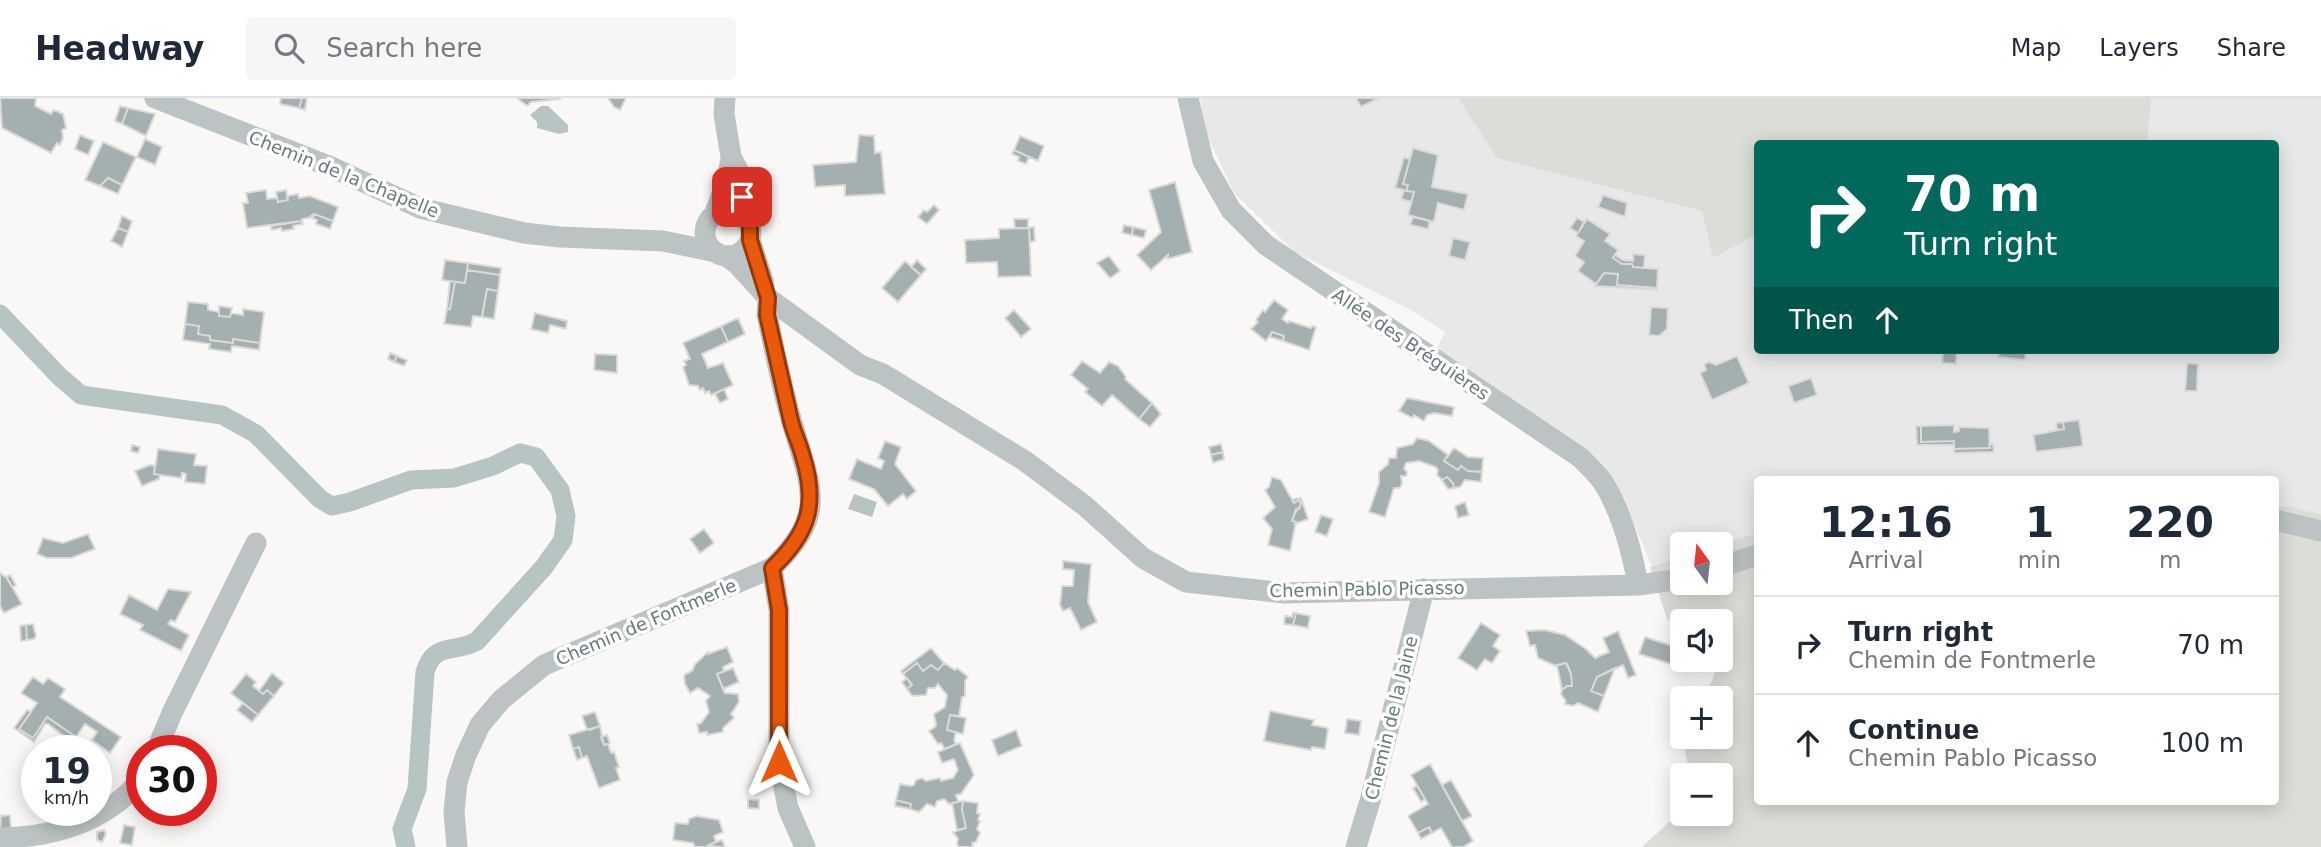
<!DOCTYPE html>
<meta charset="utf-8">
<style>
body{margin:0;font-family:"DejaVu Sans",sans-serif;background:#f6f6f7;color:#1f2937;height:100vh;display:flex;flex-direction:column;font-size:26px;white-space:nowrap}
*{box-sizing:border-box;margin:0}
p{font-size:23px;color:#747a83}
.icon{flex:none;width:38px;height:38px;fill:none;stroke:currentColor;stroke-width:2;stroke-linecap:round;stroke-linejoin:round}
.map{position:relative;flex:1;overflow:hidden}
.panel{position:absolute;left:1754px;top:378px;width:525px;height:329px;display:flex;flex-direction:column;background:#fff;border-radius:7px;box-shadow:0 4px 18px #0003}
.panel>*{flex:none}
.hud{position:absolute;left:1754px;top:42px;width:525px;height:214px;border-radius:7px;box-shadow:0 4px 18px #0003;background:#00695c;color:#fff;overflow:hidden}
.needle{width:46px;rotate:345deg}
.tools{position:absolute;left:1670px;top:434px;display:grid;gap:14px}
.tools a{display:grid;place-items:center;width:63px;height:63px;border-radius:7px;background:#fff;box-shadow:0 4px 18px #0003;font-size:35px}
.speed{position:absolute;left:21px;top:637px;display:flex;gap:14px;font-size:35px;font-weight:700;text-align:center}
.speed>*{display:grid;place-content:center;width:91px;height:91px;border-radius:50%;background:#fff;box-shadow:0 4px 18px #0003;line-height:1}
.speed small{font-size:18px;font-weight:400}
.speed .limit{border:10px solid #d22;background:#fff;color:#111}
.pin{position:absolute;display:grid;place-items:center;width:60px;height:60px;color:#fff;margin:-30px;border-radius:14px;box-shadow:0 4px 10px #0006}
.me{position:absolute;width:77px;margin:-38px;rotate:0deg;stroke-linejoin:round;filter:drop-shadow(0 0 5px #0008)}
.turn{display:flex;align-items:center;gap:24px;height:147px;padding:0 35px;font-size:32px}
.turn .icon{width:91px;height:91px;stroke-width:2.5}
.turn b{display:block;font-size:49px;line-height:60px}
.then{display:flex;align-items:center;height:66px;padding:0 35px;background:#0003;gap:14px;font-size:26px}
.eta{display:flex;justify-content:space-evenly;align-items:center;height:119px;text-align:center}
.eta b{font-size:42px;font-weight:600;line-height:49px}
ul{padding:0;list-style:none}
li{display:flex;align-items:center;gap:21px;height:98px;padding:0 35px;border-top:2px solid #e0e1e3}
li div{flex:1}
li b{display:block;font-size:26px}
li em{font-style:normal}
header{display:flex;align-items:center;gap:42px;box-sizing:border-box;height:98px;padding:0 35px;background:#fff;border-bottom:2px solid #e0e1e3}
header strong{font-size:33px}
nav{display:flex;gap:38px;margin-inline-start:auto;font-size:24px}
.search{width:490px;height:63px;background:#f6f6f7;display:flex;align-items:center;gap:18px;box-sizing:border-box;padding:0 24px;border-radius:7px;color:#747a83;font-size:26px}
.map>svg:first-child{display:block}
.built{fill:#e7e8e7;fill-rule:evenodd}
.green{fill:#dbddd7}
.water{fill:#b6c4c4}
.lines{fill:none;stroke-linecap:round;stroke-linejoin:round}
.canal{stroke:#b6c4c4;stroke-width:19}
.building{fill:#a4afb1;stroke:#dbdad9;stroke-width:2}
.minor{stroke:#bcc3c4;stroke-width:21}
.route-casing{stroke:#983908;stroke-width:18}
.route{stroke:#ea580c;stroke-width:12}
.labels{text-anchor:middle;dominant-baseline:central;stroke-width:7;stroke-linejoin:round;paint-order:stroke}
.street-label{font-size:18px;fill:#677a7e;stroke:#fff}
</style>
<header>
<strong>Headway</strong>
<div class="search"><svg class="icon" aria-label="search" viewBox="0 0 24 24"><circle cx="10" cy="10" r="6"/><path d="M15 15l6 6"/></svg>Search here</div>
<nav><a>Map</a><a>Layers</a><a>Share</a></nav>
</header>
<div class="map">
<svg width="2321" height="749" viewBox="0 0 2321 749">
<rect width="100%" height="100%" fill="#f9f8f7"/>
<path class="built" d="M1200 0H2321V433L2275 422V382H1757V455L1720 466V446H1682V477L1659 484 1629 415 1606 374 1573 342 1437 250 1445 234 1415 214 1295 154 1235 96 1207 38ZM1757 46H2275V252H1757Z"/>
<path class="green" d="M1458 0H2151L2147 45 1757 46V136L1713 160 1702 113 1497 60Z
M2275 408 2292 409 2321 417V749H1642L1682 712V716H1720V677H1690L1682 639H1720V600H1701C1711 588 1715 577 1718 562H1720V523H1682V529L1667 521 1650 469 1682 459V485H1720V447L1757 435V704H2275Z"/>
<path class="water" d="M541 8H548L568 27V34L559 36 537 30V24L530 17Z
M854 396 877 404 872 419 848 411Z"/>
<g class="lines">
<path class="canal" d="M0 216 59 278 81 297 222 317 256 336 320 401 332 408 350 404 411 382 454 380 493 368 520 355 536 359 560 392 566 418 563 442 544 469 477 543C455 556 434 543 425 574L417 691 402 731 406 749"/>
</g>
<path class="building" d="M0 0H36L35 8 51 16 54 12 63 16 66 30 62 32 63 40 60 47 57 45 51 55 2 30Z
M281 0H302L299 10 280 6Z
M302 0H307L305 12 299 10Z
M517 0H559L560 1 531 4 527 8Z
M608 0H626L620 12 614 9Z
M1356 0H1379L1361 9Z
M120 8 128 10 122 26 115 23Z
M128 10 155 16 146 38 122 26Z
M80 37 94 43 88 57 75 51Z
M859 37 874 38 875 55 881 54 885 96 845 98V87L815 89 813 67 856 64Z
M1020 38 1044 48 1038 63 1014 52Z
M145 41 162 49 155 67 137 59Z
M103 44 136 59 122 87 108 80 100 88 85 82Z
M1413 50 1438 57 1432 89 1468 96 1464 112 1438 105 1434 124 1408 117 1414 94 1406 93 1408 87 1403 86Z
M1014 52 1029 59 1026 66 1018 63 1019 59 1012 56Z
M1404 59 1410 61 1403 86 1408 87 1406 93 1414 94 1411 104 1401 101 1404 92 1395 90Z
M108 80 122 87 118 96 100 88Z
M1175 84 1192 154 1168 161V157L1151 172 1137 157 1161 134 1149 92Z
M266 92 267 101 277 100 278 104 288 102 287 98 298 96 299 100 310 98 338 109 333 123 314 116 313 119 302 121V123L247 130 243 105H248L246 95Z
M286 92 288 102 278 104 276 94Z
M1603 97 1627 105 1625 119 1598 109Z
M934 107 939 112 927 126 918 119 924 112 927 114Z
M314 116 333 123 330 131 316 126 317 122 310 119Z
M122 118 132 123 128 134 118 130Z
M1413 119 1430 123 1428 131 1410 127Z
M1577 120 1584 124 1578 135 1570 130Z
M1014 121H1028V130H1015Z
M1587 121 1610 136 1605 143 1618 152 1613 160 1622 166H1632L1633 169 1658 171 1657 190 1617 187 1618 176 1604 175 1596 186 1578 173 1584 164 1575 158 1584 143 1576 138Z
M302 123 303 126 293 128 294 131 282 133 281 130 272 132 271 128Z
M1124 127 1133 129 1132 137 1122 135Z
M1034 129 1035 143 1030 144 1029 130Z
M1133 129 1146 132 1144 140 1132 137Z
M118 130 128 134 122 149 111 143Z
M1029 130 1031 178 998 179 997 164 966 165 965 142 999 140V131Z
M1453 140 1470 144 1465 162 1449 158Z
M1633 156 1645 157 1644 170 1633 169 1632 166H1622L1613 160 1615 157 1623 162 1633 163Z
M1109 158 1120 173 1110 180 1097 165Z
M445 162 468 165 465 185 442 182Z
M917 162 926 171 921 177 911 169Z
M905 163 921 177 898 204 882 190Z
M468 165 501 170 500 177 467 172Z
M467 172 500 177 498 193 487 191 482 219 473 218 471 229 444 226 447 211H450L455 184 465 185Z
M1604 175 1618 176 1617 187 1657 190V192L1595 188Z
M450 183 455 184 450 211H447Z
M487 191 498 193 494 221 482 219Z
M1274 202 1288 212 1282 221 1288 225 1289 223 1311 230 1312 228 1316 229 1309 252 1283 243 1284 238 1272 234 1266 243 1251 231 1258 224 1256 222 1263 212 1265 214Z
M188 204 208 206V212L219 214V218L230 219 231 215 243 217V211L264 214 260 245 233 241V245L210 242V238L198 236 199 228 185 226Z
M219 208 232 210 230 219 219 218Z
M1651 209 1668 210 1667 231 1659 238 1649 237Z
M1014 212 1031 231 1021 239 1005 220Z
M535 215 567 223 566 231 550 227 548 235 531 231Z
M738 220 745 236 728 244 721 228Z
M185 226 199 228 198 236 210 238V242L233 245V241L260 245 259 252 232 248 231 254 209 251 210 246 183 242Z
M721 228 728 244 702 256 708 270 723 265 733 287 711 297 709 293 705 295 703 290 700 292 698 288 689 287 683 269 686 267 684 263 690 261 683 245Z
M1272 234 1284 238 1283 243 1270 239Z
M1943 252H1957L1956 266 1942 265Z
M1999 252H2026L2025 262 1998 259Z
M390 255 397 258 394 264 388 261Z
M595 256 617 257V275L594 272Z
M397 258 407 262 404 268 394 264Z
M1737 258 1749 285 1712 302 1700 275 1706 272 1704 266 1709 264 1716 267Z
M1082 263 1100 275 1109 264 1118 268 1126 279 1125 281 1152 305 1139 321 1112 297 1102 308 1085 294 1088 291 1071 277Z
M2187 265 2198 266 2197 293H2185Z
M1811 280 1817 297 1794 305 1788 288Z
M724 291 728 301 720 305 715 296Z
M1407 300 1454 309 1452 318 1434 315 1427 317 1424 323 1414 317 1412 320 1399 313Z
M1152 305 1161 316 1150 329 1139 321Z
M2079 322 2083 348 2036 354 2033 337 2064 331 2063 324Z
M2063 324 2064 331 2057 332 2056 325Z
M1954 327V334L1959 333V329L1989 330 1990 350 1954 351V343L1921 344V328Z
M1916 328H1921V344L1954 343V347H1917Z
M1417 340 1429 343 1448 357 1444 363 1458 372 1461 368 1468 373 1482 374 1481 384 1465 382 1460 389 1454 390 1453 385 1447 379 1442 382 1437 377 1438 372 1436 369 1419 363 1406 365 1404 371 1407 374 1406 378H1401L1402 385 1400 390H1394L1385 419 1369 414 1379 385V374L1388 366 1389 360H1396L1397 350 1413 346Z
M885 343 901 349 895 366 916 393 907 401 903 396 888 408 874 391 849 381 857 361 881 371 884 363 878 360Z
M1221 346 1223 354 1211 357 1209 349Z
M1989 346H1993L1994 354 1954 355V351L1990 350Z
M132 347 140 349 138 355 131 353Z
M1454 350 1468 359 1483 360 1482 374 1468 373 1461 368 1458 372 1444 363Z
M158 351 196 356 194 367 207 368 205 386 185 384 186 376 182 375 181 380 154 376Z
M1223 354 1224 361 1213 365 1211 357Z
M150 367 155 368 154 376 160 377 159 381 142 388 135 373Z
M1272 379 1281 382 1294 405 1299 402 1301 406 1299 411H1296L1292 423 1296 424 1290 453 1268 447 1272 431 1263 420 1275 409 1265 392 1269 389Z
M1447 379 1453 385 1454 390 1448 391 1442 382Z
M1301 400 1308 421 1295 426 1296 424 1292 423 1294 417 1301 406 1299 402 1294 405 1293 401Z
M1465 404 1469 417 1458 420 1455 408Z
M1321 417 1333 421 1327 438 1315 434Z
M704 431 714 445 700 455 690 441Z
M88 436 95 451 71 460H47L37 456 43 440 63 445Z
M1063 463 1091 466 1088 504 1097 524 1081 532 1070 510 1063 513 1060 507 1062 488H1073L1074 472 1063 471Z
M0 475 7 480 22 506 4 515 0 508Z
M10 477 16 487 12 489 6 479Z
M168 491 191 494 175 524 171 522 168 526 189 537 181 553 140 532 143 527 120 516 129 497 157 512Z
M1293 515H1296L1293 527 1284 526 1285 518 1292 519Z
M1296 515 1310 518 1308 530 1293 527Z
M1481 525 1500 537 1493 548 1500 553 1492 565 1485 561 1477 572 1458 560Z
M33 526 36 538 34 541 27 542 26 527Z
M26 527 27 542 21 543 20 528Z
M1545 532 1565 537 1586 551 1595 560 1609 554 1603 540 1618 533 1636 577 1628 580 1623 567 1597 579 1591 593 1604 598 1598 614 1578 605 1573 608 1565 606 1566 603 1561 596 1562 592 1567 588H1572L1571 576 1568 568 1566 565 1556 568 1538 560 1535 547 1530 548 1526 533Z
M1645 539 1679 550 1674 567 1639 556Z
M727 549 733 564 723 569 724 573 717 576 725 595 738 596 739 604 731 616 734 620 723 630V634L707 637V634L699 635 697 626 701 625 709 614 706 603 710 598 698 590 690 595 685 586 684 577 692 573 695 566 708 554V556Z
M931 550 944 565 938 572 931 567 923 573 917 565 903 576 901 573Z
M917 565 923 573 931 567 938 572 944 565 955 572 957 570 968 579 965 583V598L962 599 959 618 950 617 947 632 956 634 954 642 956 646 945 651 941 645 938 646 929 633 936 628 934 616 945 609 947 597 938 586 935 590H928L926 597 912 598 907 591 912 587 903 576Z
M1566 565 1571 576 1572 588H1567L1562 592 1557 567Z
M733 570 739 584 723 591 717 576Z
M1615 570 1604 598 1591 593 1597 579Z
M272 575 284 585 274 598 267 592 263 596 259 593Z
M246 576 256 584 253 588 263 596 267 592 274 598 258 617 231 595Z
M33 579 43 586 48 580 65 591 60 599 121 639 110 655 92 642 97 634 85 626 76 639 47 619 33 640 19 631 37 605 21 595Z
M907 580 912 587 907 591 902 584Z
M243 605 258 617 252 624 237 612Z
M27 612 31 614 19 631 33 640 47 619 76 639 72 644 48 626H45L34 644 14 630Z
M1270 613 1314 622 1312 627 1328 630 1325 651 1312 649 1311 652 1264 643Z
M595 614 600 628 590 632 587 631 582 618Z
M950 617 966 620 963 636 947 632Z
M1347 621 1361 623 1359 637 1345 635Z
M600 628 604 647 608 646 611 655 614 654 619 669 616 670 620 682 599 690 587 658 582 660 579 649 573 651 569 637Z
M1016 632 1022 648 998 658 992 642Z
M607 637 610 645 604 647 601 639Z
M960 645 974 677 961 696 956 697 958 704 949 706 944 701 937 703 935 709 927 706 919 714 910 711 911 706 896 702 900 686 911 688 914 687 916 682 922 680 926 683 940 680 941 683 953 680 958 672 954 661 942 665 938 654Z
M579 649 582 660 577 662 573 651Z
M1430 666 1473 743 1463 749H1452L1441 730 1432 735 1429 729 1418 735 1408 718 1428 706 1411 677Z
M1451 682 1472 718 1462 723 1442 687Z
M1417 688 1425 701 1421 704 1413 690Z
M748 701 759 702V711L748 710Z
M896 702 911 706 910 711 895 708Z
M963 703 962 712 966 730 957 732 952 705Z
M963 703 978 705 977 715 980 716 978 722 980 723 977 731 980 735 976 744 972 745 973 749H959L957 746 958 741 953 734 966 730 962 712Z
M173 716 182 718 181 728 171 726Z
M10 717 11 732 0 733 1 718Z
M696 718 719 722 723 734 714 738 716 744 707 749H695L693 745 673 742 675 725 688 726 689 721Z
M124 727 135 729 132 747 120 745Z
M1429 729 1432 735 1421 741 1418 735Z
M104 732 106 736 102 744 97 742V734Z
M722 742 725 749 707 748 716 744Z"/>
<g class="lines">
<path class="minor" d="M155 0 329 68 420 110 524 135 560 139 663 143 716 154
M725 0 724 16 731 59 739 74 742 99 747 122
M1188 0 1203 63 1231 112 1266 147 1581 360C1589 369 1600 378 1606 389 1623 419 1632 453 1638 487
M705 135a23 23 0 1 1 46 0a23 23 0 1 1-46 0Z
M714 117 726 86 731 61
M750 142 763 182 765 196
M726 158 737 166 768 200 860 267 883 276 1025 363 1085 408 1143 460 1186 484 1284 495 1638 487 1682 481
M2275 422 2321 433
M1720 469 1757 457
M772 470 779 512V664L788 710 805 749
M156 653 172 615 256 445
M0 740C54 739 107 724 142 680
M457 749 454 714 457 684 466 657 480 627 501 602 544 567 772 470C827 417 812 392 793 328 782 292 775 254 767 217L768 200
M1356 749 1370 703 1424 491"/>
</g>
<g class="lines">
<g class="route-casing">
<path id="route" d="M742 99 750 128V142L768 200 767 217C775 252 783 288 791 323 794 335 800 347 803 359 818 407 808 436 772 470L779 512V664"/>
</g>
<use href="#route" class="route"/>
</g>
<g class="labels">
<g class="street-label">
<text transform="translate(344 76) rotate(22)">Chemin de la Chapelle</text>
<text transform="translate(1411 246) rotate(34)">Allée des Bréguières</text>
<text transform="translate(1367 491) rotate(-1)">Chemin Pablo Picasso</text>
<text transform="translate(646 524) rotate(-23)">Chemin de Fontmerle</text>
<text transform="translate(1391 620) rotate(-76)">Chemin de la Jaine</text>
</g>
</g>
</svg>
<div class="tools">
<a><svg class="needle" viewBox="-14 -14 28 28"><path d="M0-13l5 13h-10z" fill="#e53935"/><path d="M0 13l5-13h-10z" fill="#747a83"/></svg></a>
<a><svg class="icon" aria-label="sound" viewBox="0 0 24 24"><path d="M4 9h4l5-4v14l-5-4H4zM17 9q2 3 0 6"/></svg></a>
<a>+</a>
<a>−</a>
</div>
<div class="speed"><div>19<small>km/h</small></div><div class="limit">30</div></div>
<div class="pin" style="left:742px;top:99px;background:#d93025"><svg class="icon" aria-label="arrive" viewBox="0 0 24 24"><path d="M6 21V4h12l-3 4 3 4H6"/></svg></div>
<svg class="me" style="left:779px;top:664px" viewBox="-20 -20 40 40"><path d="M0-17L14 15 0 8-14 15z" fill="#ea580c" stroke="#fff" stroke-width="4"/></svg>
<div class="hud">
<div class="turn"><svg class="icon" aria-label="right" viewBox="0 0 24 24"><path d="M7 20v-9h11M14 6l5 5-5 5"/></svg><div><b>70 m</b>Turn right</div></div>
<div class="then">Then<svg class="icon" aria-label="ahead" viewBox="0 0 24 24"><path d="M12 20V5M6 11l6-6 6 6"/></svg></div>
</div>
<section class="panel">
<div class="eta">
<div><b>12:16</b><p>Arrival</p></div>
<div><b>1</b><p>min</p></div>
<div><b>220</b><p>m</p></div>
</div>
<ul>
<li><svg class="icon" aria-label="right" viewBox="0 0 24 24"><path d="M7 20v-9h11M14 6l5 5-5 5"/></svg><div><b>Turn right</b><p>Chemin de Fontmerle</p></div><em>70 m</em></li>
<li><svg class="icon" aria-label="ahead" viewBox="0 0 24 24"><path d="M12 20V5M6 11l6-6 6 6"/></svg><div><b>Continue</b><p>Chemin Pablo Picasso</p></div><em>100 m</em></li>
</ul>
</section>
</div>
